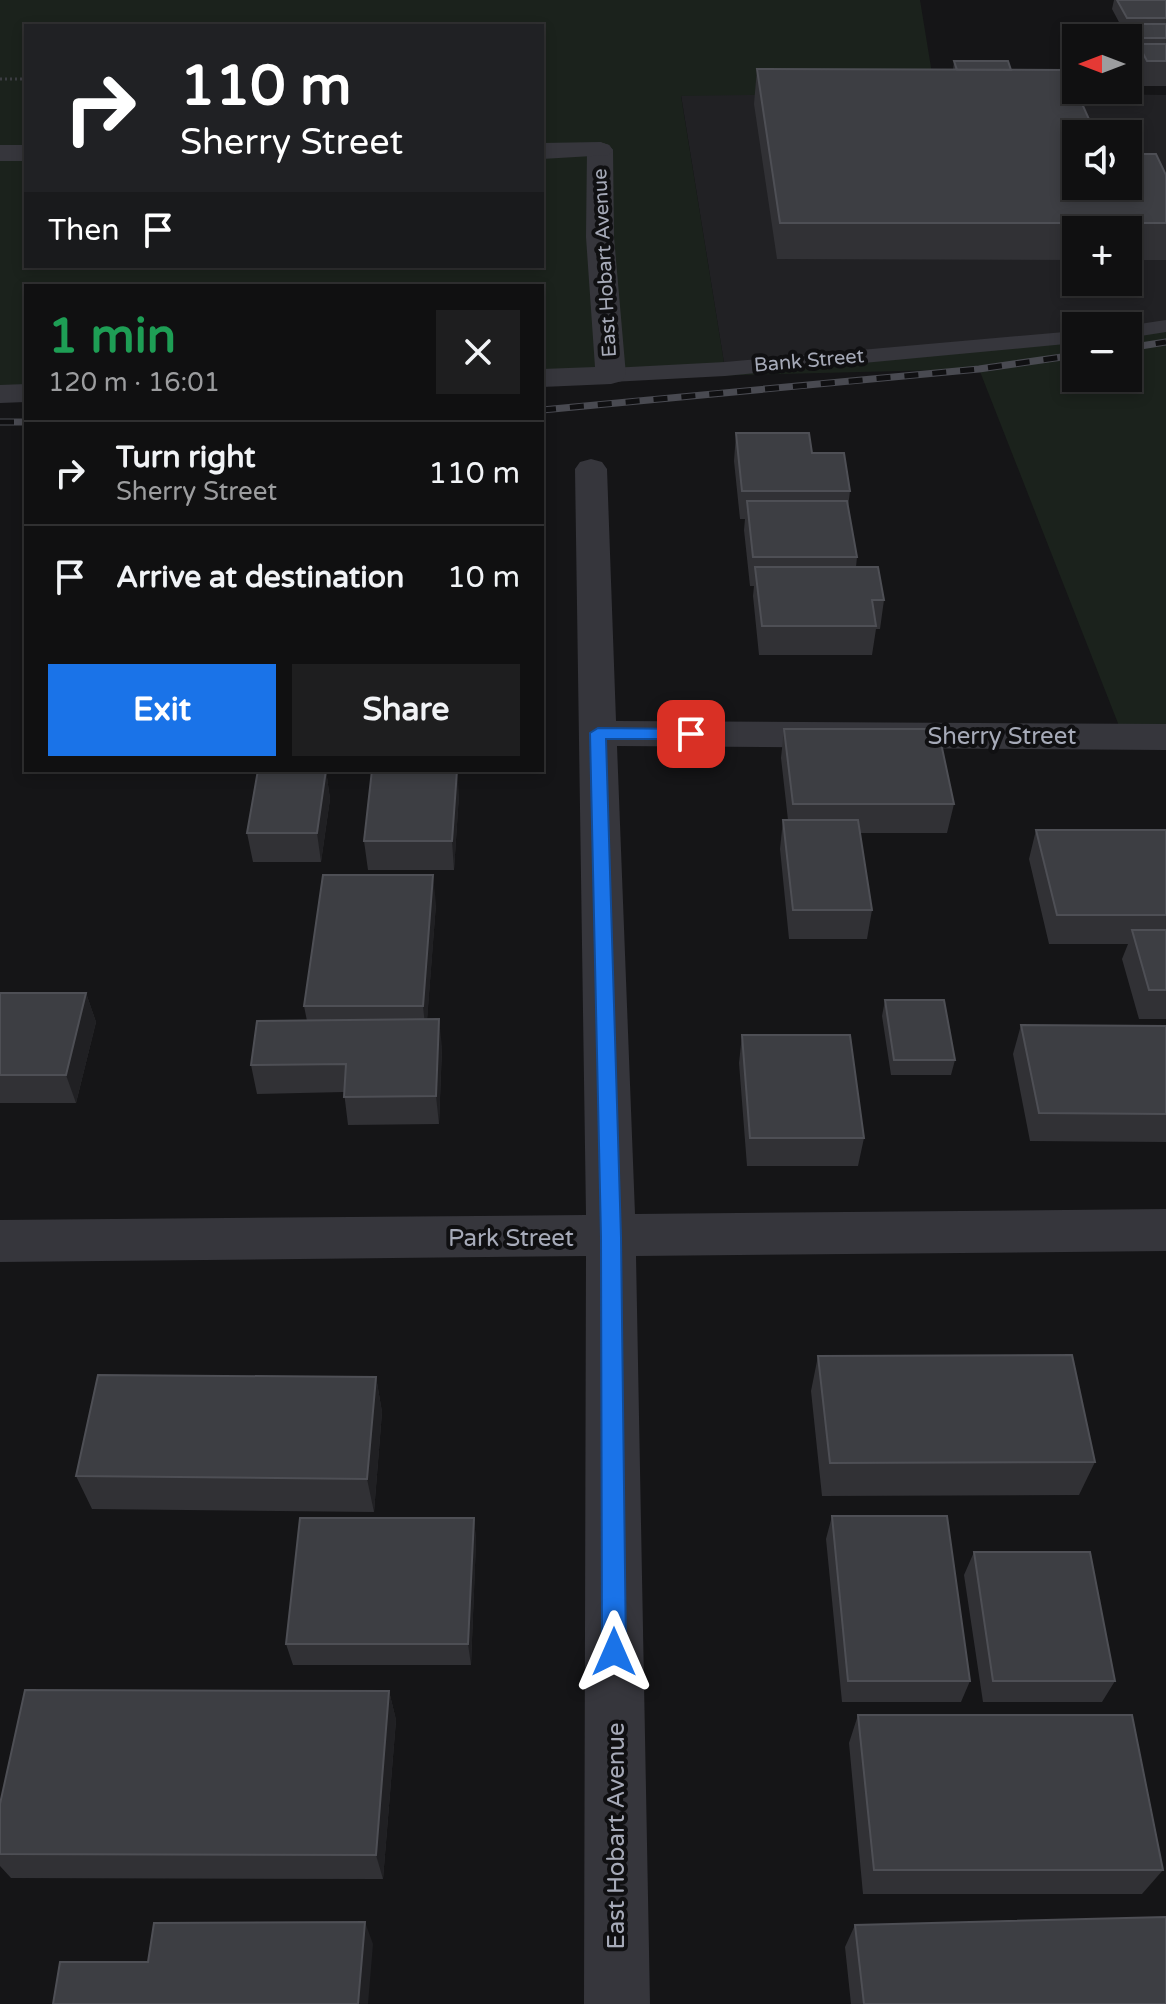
<!DOCTYPE html>
<meta charset="utf-8">
<style>
body{margin:0;font-family:"Varela Round",sans-serif;background:#1e1e1f;color:#f1f3f6;height:100vh;display:flex;flex-direction:column;font-size:30px;white-space:nowrap}
*{box-sizing:border-box;margin:0}
p{font-size:26px;color:#9c9d9f}
.icon{flex:none;width:44px;height:44px;fill:none;stroke:currentColor;stroke-width:2;stroke-linecap:round;stroke-linejoin:round}
.map{position:relative;flex:1;overflow:hidden}
.sheet{position:absolute;left:24px;top:284px;width:520px;height:488px;display:flex;flex-direction:column;background:#101011;border-radius:0px;box-shadow:0 4px 12px #0003,0 0 0 2px #303031}
.sheet>*{flex:none}
.guide{position:absolute;left:24px;top:24px;width:520px;height:244px;border-radius:0px;box-shadow:0 4px 12px #0003,0 0 0 2px #303031;background:#202124;color:#fff;overflow:hidden}
.needle{width:52px;rotate:270deg}
.buttons{position:absolute;left:1062px;top:24px;display:grid;gap:16px}
.buttons a{display:grid;place-items:center;width:80px;height:80px;border-radius:0px;background:#101011;box-shadow:0 4px 12px #0003,0 0 0 2px #303031;font-size:40px}
.pin{position:absolute;display:grid;place-items:center;width:68px;height:68px;color:#fff;margin:-34px;border-radius:16px;box-shadow:0 4px 12px #0006}
.me{position:absolute;width:88px;margin:-44px;rotate:0deg;stroke-linejoin:round;filter:drop-shadow(0 0 6px #0008)}
.turn{display:flex;align-items:center;gap:28px;height:168px;padding:0 24px;font-size:36px}
.turn .icon{width:104px;height:104px;stroke-width:2.5}
.turn b{display:block;font-size:56px;line-height:68px}
.then{display:flex;align-items:center;height:76px;padding:0 24px;background:#0003;gap:16px;font-size:30px}
.round{display:grid;place-items:center;flex:none;width:84px;height:84px;border-radius:0px;background:#1e1e1f}
.headline{display:flex;align-items:center;justify-content:space-between;height:136px;padding:0 24px}
h1{font-size:48px;font-weight:700;line-height:60px;color:#1e9e55}
.cta{display:flex;gap:16px;margin-top:auto;padding:16px 24px}
.cta a{flex:1;height:92px;border-radius:0px;background:#1a73e8;color:#fff;font-size:32px;font-weight:700;line-height:92px;text-align:center}
.cta a+a{background:#1e1e1f;color:#f1f3f6}
ul{padding:0;list-style:none}
li{display:flex;align-items:center;gap:24px;height:104px;padding:0 24px;border-top:2px solid #303031}
li div{flex:1}
li b{display:block;font-size:30px}
li em{font-style:normal}
.map>svg:first-child{display:block}
.built{fill:#212124;fill-rule:evenodd}
.green{fill:#1b221c;fill-rule:evenodd}
.lines{fill:none;stroke-linecap:round;stroke-linejoin:round}
.path{stroke:#3c3d43;stroke-width:3;stroke-dasharray:2 3;stroke-linecap:butt}
.service{fill:#36363c;fill-rule:evenodd}
.minor{fill:#36363c;fill-rule:evenodd}
.tertiary{fill:#36363c;fill-rule:evenodd}
.rail-casing{stroke:#494a51;stroke-width:7}
.rail{stroke:#101012;stroke-width:5;stroke-dasharray:14;stroke-linecap:butt}
.wall{fill:#313135}
.shaded-wall{fill:#202023}
.building{fill:#3d3e43;stroke:#4e4f55;stroke-width:2}
.route{fill:#1a73e8;stroke:#114b97;stroke-width:2}
.labels{text-anchor:middle;dominant-baseline:central;stroke-width:8;stroke-linejoin:round;paint-order:stroke}
.far-street-label{font-size:20px;fill:#a6aab8;stroke:#101012}
.street-label{font-size:24px;fill:#a6aab8;stroke:#101012}
</style>
<div class="map">
<svg width="1166" height="2004" viewBox="0 0 1166 2004">
<rect width="100%" height="100%" fill="#151517"/>
<path class="built" d="M935 92 1166 95V329L1076 326V337L725 369 681 95ZM1076 134H1128V186H1076ZM1076 230H1128V282H1076Z"/>
<path class="green" d="M0 0H920L935 92 681 96 725 369 1076 337V378H1128V332L1166 326V737L1123 736 979 369 542 380V286H26V389H0ZM26 26H542V266H26Z"/>
<g class="lines">
<path class="path" d="M0 79H26"/>
<path class="service" d="M1166 320V332L1128 338 1126 326Z
M1076 331V343L725 376 611 382 600 375 611 368 725 362Z"/>
<path class="minor" d="M600 142 609 145 613 150 614 237 626 375 622 381 611 384 542 387V369L595 367 586 237 587 150 591 145Z
M26 384V402L0 403V385Z
M591 459 602 462 607 469 616 721 1166 724V750L617 746 635 1214 1166 1209V1251L636 1256 650 2004H584L586 1256 0 1262V1220L586 1215 575 469 580 462Z"/>
<path class="tertiary" d="M600 142 609 145 613 150 609 155 542 159V143Z
M0 145H26V161H0Z"/>
<g class="rail-casing">
<path id="rail" d="M1128 348 1166 342
M542 410 979 369 1076 355
M0 422H26"/>
</g>
<use href="#rail" class="rail"/>
</g>
<path class="wall" d="M1114 0H1166V86H1141L1132 68 1136 51H1128V38H1109L1111 24H1120L1112 9Z
M954 61 1011 70 1166 223V260H1128V230H1076V260L777 259 754 104 757 69 953 70Z
M736 433 812 453 850 491 848 507 857 557 856 567 884 600 880 629H876L872 655H759L753 596 754 586H750L744 530 745 519H740L734 461Z
M784 729 954 804 947 833H860L872 910 867 939H789L780 849 783 820H788L781 758Z
M326 770 330 799 321 862H253L247 833Z
M459 794 454 870H368L364 841Z
M1036 830H1166V1019H1139L1122 959 1128 944H1049L1029 859Z
M436 904 427 1019 442 1047 439 1124 348 1125 344 1092 257 1094 251 1065 307 1021 304 1006Z
M0 993H86L96 1022 76 1103H0Z
M885 1000 955 1060 951 1075H891L882 1016Z
M1021 1025 1166 1026V1142L1030 1141 1013 1054Z
M742 1035 864 1138 858 1166H747L739 1063Z
M818 1356 1095 1462 1079 1495 822 1496 811 1391Z
M376 1377 382 1412 374 1512 92 1509 76 1476Z
M832 1516 970 1681 961 1702H842L826 1539Z
M474 1518 476 1541 471 1665H293L286 1644Z
M974 1552 1115 1681 1102 1702H983L964 1575Z
M389 1691 396 1720 383 1879 11 1878 0 1866V1804Z
M858 1715 1163 1870 1142 1894H863L849 1743Z
M855 1925 1166 2004H851L845 1947Z"/>
<path class="shaded-wall" d="M326 770 330 799 321 862 317 833Z
M457 770 459 794 454 870 452 841Z
M433 875 436 904 426 1035 423 1006Z
M86 993 96 1022 76 1103 66 1075Z
M439 1019 442 1047 439 1124 436 1096Z
M376 1377 382 1412 374 1512 367 1479Z
M474 1518 476 1541 471 1665 468 1644Z
M389 1691 396 1720 383 1879 376 1855Z
M365 1922 373 1944 368 2004H358Z"/>
<path class="building" d="M1117 0H1166V18H1127Z
M1111 24H1166V38H1118Z
M1138 44H1166V61H1147Z
M954 61H1008L1011 70H957Z
M757 69 1067 70 1092 126H1109L1113 134H1076V186H1128V154H1156L1166 175V223H780Z
M736 433H809L812 453H844L850 491H742Z
M747 501H847L857 557H753Z
M755 567H878L884 600H872L876 626H762Z
M784 729H938L954 804H793Z
M258 770H326L317 833H247Z
M372 770H457L452 841H364Z
M783 820H858L872 910H793Z
M1036 830H1166V915H1057Z
M323 875H433L423 1006H304Z
M1132 930H1166V990H1149Z
M0 993H86L66 1075H0Z
M885 1000H944L955 1060H894Z
M439 1019 436 1096 344 1097 346 1064 251 1065 257 1021Z
M1021 1025 1166 1026V1114L1039 1113Z
M742 1035H850L864 1138H750Z
M1072 1355 1095 1462 830 1463 818 1356Z
M98 1375 376 1377 367 1479 76 1476Z
M832 1516H947L970 1681H848Z
M300 1518H474L468 1644H286Z
M974 1552H1090L1115 1681H993Z
M25 1690 389 1691 376 1855 0 1854V1804Z
M858 1715H1132L1163 1870H874Z
M1166 1917V2004H864L855 1925Z
M365 1922 358 2004H53L60 1962H148L154 1923Z"/>
<path class="route" d="M598 728 691 729 699 734 691 739H606L621 1237 626 1652 623 1661 614 1664 606 1661 602 1652 601 1237 590 733Z"/>
<g class="labels">
<g class="far-street-label">
<text transform="translate(605 263) rotate(-93)">East Hobart Avenue</text>
<text transform="translate(809 361) rotate(-5)">Bank Street</text>
</g>
<g class="street-label">
<text x="1002" y="736">Sherry Street</text>
<text x="511" y="1238">Park Street</text>
<text transform="translate(616 1836) rotate(-90)">East Hobart Avenue</text>
</g>
</g>
</svg>
<div class="buttons">
<a><svg class="needle" viewBox="-14 -14 28 28"><path d="M0-13l5 13h-10z" fill="#e53935"/><path d="M0 13l5-13h-10z" fill="#9c9d9f"/></svg></a>
<a><svg class="icon" aria-label="sound" viewBox="0 0 24 24"><path d="M4 9h4l5-4v14l-5-4H4zM17 9q2 3 0 6"/></svg></a>
<a>+</a>
<a>−</a>
</div>
<div class="pin" style="left:691px;top:734px;background:#d93025"><svg class="icon" aria-label="arrive" viewBox="0 0 24 24"><path d="M6 21V4h12l-3 4 3 4H6"/></svg></div>
<svg class="me" style="left:614px;top:1652px" viewBox="-20 -20 40 40"><path d="M0-17L14 15 0 8-14 15z" fill="#1a73e8" stroke="#fff" stroke-width="4"/></svg>
<div class="guide">
<div class="turn"><svg class="icon" aria-label="right" viewBox="0 0 24 24"><path d="M7 20v-9h11M14 6l5 5-5 5"/></svg><div><b>110 m</b>Sherry Street</div></div>
<div class="then">Then<svg class="icon" aria-label="arrive" viewBox="0 0 24 24"><path d="M6 21V4h12l-3 4 3 4H6"/></svg></div>
</div>
<section class="sheet">
<div class="headline"><div><h1>1 min</h1><p>120 m · 16:01</p></div><a class="round"><svg class="icon" aria-label="close" viewBox="0 0 24 24"><path d="M6 6l12 12M18 6L6 18"/></svg></a></div>
<ul>
<li><svg class="icon" aria-label="right" viewBox="0 0 24 24"><path d="M7 20v-9h11M14 6l5 5-5 5"/></svg><div><b>Turn right</b><p>Sherry Street</p></div><em>110 m</em></li>
<li><svg class="icon" aria-label="arrive" viewBox="0 0 24 24"><path d="M6 21V4h12l-3 4 3 4H6"/></svg><div><b>Arrive at destination</b></div><em>10 m</em></li>
</ul>
<div class="cta"><a>Exit</a><a>Share</a></div>
</section>
</div>
